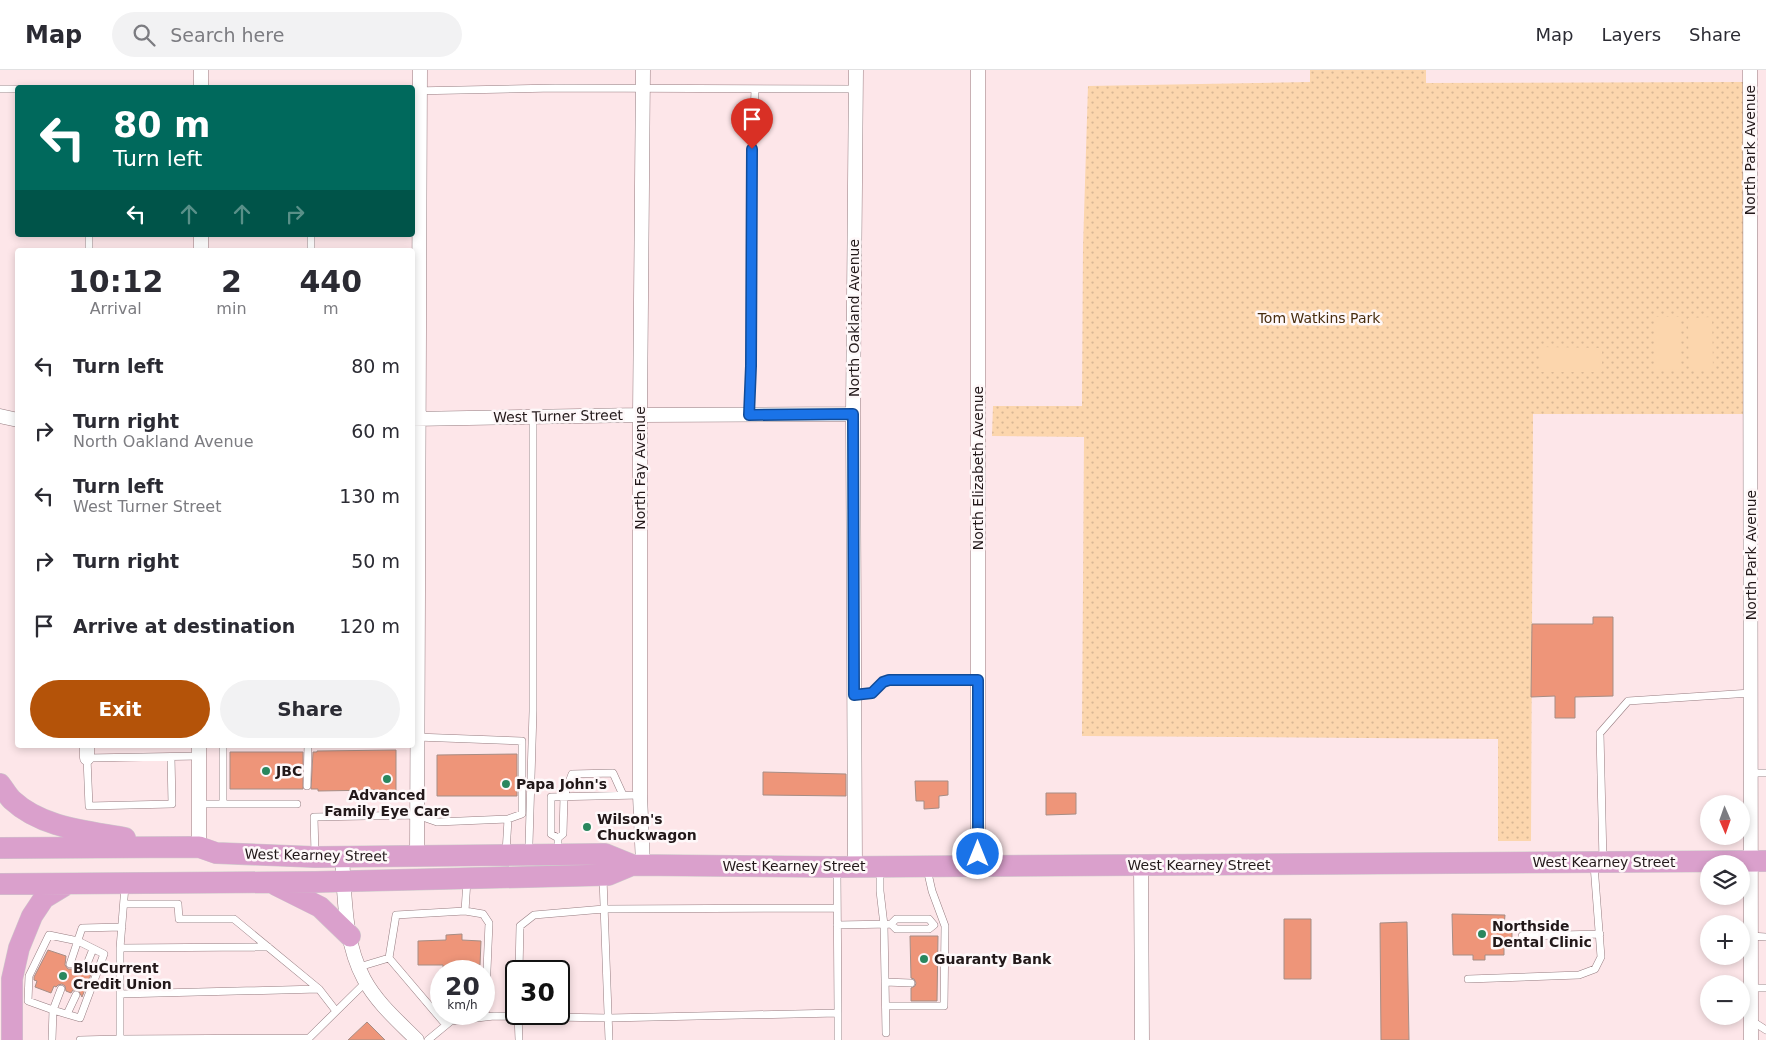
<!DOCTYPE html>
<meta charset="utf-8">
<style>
body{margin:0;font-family:"DejaVu Sans",sans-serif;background:#f2f2f3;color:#2b2b33;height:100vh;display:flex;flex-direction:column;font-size:19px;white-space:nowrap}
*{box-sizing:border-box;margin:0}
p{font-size:16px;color:#7c7c81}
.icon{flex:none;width:28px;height:28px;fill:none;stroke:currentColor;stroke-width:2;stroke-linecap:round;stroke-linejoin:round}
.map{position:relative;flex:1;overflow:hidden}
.panel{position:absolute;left:15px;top:178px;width:400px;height:500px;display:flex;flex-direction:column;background:#fff;border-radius:5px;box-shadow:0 2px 8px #0003}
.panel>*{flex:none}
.banner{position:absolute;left:15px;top:15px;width:400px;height:152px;border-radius:5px;box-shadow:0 2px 8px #0003;background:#00695c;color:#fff;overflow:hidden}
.needle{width:32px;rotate:178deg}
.fabs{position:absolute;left:1700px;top:725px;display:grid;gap:10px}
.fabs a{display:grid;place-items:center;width:50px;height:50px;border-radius:50%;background:#fff;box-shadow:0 2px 8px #0003;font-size:25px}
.speed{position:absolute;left:430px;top:890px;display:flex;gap:10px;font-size:25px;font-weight:700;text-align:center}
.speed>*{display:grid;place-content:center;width:65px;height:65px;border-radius:50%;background:#fff;box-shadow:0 2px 8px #0003;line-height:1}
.speed small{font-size:12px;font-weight:400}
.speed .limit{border:2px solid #111;border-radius:8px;background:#fff;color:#111}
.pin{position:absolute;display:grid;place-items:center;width:42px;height:42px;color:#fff;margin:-51px -21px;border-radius:50% 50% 50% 0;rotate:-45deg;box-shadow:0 0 5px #0007}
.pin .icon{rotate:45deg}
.me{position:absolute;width:55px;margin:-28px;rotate:0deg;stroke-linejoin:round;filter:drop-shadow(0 0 4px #0008)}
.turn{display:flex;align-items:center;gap:18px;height:105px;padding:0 15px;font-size:22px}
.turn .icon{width:65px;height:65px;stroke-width:2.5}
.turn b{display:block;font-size:35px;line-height:42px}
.lanes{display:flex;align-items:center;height:48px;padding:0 15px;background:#0003;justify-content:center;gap:25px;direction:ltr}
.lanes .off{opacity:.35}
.eta{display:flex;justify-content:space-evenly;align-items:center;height:85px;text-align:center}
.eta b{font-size:30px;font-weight:800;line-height:35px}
.primary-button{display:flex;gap:10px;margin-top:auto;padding:10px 15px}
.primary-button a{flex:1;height:58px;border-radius:30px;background:#b45309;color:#fff;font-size:20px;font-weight:800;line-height:58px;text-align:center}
.primary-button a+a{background:#f2f2f3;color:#2b2b33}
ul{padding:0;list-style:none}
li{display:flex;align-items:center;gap:15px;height:65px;padding:0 15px}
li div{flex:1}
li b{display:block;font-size:19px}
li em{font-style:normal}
header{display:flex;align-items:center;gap:30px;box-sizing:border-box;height:70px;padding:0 25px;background:#fff;border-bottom:1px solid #e1e1e2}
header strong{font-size:24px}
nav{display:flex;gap:28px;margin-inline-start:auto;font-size:18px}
.search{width:350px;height:45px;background:#f2f2f3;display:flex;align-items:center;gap:12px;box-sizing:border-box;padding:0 18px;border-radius:28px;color:#7c7c81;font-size:19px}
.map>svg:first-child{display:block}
.park{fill:url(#park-dots)}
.garden{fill:#fcd6ad}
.building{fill:#ee9579;stroke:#a68d85}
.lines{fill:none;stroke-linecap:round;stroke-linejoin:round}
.lane-casing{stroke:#967c80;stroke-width:8}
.street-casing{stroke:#967c80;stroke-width:15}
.primary-casing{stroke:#cecccc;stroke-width:22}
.lane{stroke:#fff;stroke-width:7}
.street{stroke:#fff;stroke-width:14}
.primary{stroke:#daa0cc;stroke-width:21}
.route-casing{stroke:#114b97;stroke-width:12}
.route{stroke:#1a73e8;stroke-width:9}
.poi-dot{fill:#2a875e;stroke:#fef8f9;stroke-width:2}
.labels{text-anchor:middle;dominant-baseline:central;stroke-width:5;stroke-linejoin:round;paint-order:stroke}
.street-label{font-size:14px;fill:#221819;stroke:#fef8f9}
.park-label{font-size:14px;fill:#472d0e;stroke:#fef8f9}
.poi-label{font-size:14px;font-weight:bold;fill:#221819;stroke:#fef8f9;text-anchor:start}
</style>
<header>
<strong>Map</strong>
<div class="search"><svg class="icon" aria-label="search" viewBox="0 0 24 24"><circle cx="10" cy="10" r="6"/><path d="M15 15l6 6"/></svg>Search here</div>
<nav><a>Map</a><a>Layers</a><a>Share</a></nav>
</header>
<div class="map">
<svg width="1766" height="970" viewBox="0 0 1766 970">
<defs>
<pattern id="park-dots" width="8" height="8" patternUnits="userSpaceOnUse" patternTransform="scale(1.25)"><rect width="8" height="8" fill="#fcd6ad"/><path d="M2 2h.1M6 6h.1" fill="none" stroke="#d8b794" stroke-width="1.8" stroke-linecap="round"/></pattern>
</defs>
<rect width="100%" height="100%" fill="#fde6e9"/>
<path class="park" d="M1310 0H1426V13L1745 12 1746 344H1533L1531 771H1498V669L1082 666 1084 367 992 366 993 336H1082L1083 177 1088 16 1310 12Z"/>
<path class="garden" d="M1656 247H1680V300L1656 299Z
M1712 247 1713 300H1689L1688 248Z
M1539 277 1602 278V302H1539Z"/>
<path class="building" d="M1593 547H1613V626L1575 627V648H1555V626L1531 627 1532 554H1593Z
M396 680V724H377V720L318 721V719H311L313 682H317V681Z
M230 682H303V719H230Z
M517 684V726H437V685Z
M763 702 846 704V726L763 725Z
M915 711H948V725L939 726V738L924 739V731H916Z
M1046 723H1076V744L1046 745Z
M1452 844 1505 845 1504 856H1512V871H1504V885H1485V890H1473V885H1453Z
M1284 849H1311V909H1284Z
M1407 852 1409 970H1381L1380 853Z
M462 864V870L481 871 480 895H466V901H443V895H418V871L446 870V865Z
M910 866H938L937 931H911V918L915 916 916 913 914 909 911 908Z
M48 880 66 886 65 895 68 899H72L75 896 80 898 81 902 84 904 92 902 82 927 78 920H73L71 923 66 921 65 916 62 914 58 915 56 917 54 916 51 923 35 917 37 911 34 910V907Z
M367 952 385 970H348Z"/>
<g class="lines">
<g class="lane-casing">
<path id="lane" d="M0 19H18
M412 21 555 18 855 19
M89 165V180
M311 165V180
M749 345 752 247 751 119 755 20
M855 625 872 623 883 612 889 610 978 611
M416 667 522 671V744L508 749
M171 687 172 734 89 736 87 688 199 686
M1752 703H1766
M307 716 308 675
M199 734H297
M223 734V675
M558 768 551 764V727L640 725
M529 774 533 641V347
M558 782V768L563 764 564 726 572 704 613 703 623 725
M315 784 314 747 417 745 437 752 508 749 506 783
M1603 791 1600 663 1628 631 1751 623
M880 799V821L884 855 886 963
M837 800 838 943
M603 808 609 970
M125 834H178L179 849H234L319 919
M465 841 483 844 489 853 485 947
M837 855 891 854 896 859H929L934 855 929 849H896L891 854
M1522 866 1600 864
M1751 866 1766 867
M120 878 268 877
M389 888 446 955
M70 894 82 858 122 857
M359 897 389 888 396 845 465 841 467 810
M85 899 93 879
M519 901 520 856 534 845 604 839 837 838
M1468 909 1579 905 1595 899 1601 887 1594 795
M885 912 911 913
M1751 918H1766
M120 924 319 919 336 941
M886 936H944L945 856 932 821 927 799
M67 944 76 925
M518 944 519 970
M1752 951 1766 960
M120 969 309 968
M52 970 53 940 28 931 29 906 49 865 78 871 104 884 80 948 53 940 61 919
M80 970 120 969V878L125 816
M307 970 366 912
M428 970 451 951 494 946 609 948 838 943V970"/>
</g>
<g class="street-casing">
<path id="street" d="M1750 0 1751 970
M201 18V0
M201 180V165
M0 346 18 350
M412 349 640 345 853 344
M87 688V675
M199 777V675
M417 786 420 0
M342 787C345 828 344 872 364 909 377 933 398 951 417 970
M643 795 640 725V345L643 0
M1141 795 1142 970
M978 796V0
M855 797 853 344 856 0"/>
</g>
<g class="primary-casing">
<path id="primary" d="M0 714C4 719 7 725 12 730 42 758 87 761 125 768
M0 778 199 777 216 783 315 787 605 784 632 795 837 797 1766 791
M0 814 315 812 608 805 632 795
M276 815 320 837 350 866
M12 970V909L19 878 32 846 44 828 67 814"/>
</g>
<use href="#lane" class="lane"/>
<use href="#street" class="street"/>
<use href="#primary" class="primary"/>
</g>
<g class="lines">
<g class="route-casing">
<path id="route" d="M752 79 751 296 749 345 853 344 854 625 872 623 883 612 889 610H978V784"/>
</g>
<use href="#route" class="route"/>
</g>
<g class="poi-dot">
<circle cx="266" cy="701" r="5"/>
<circle cx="387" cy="709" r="5"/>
<circle cx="506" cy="714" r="5"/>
<circle cx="587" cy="757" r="5"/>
<circle cx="1482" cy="864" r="5"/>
<circle cx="924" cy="889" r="5"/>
<circle cx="63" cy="906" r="5"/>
</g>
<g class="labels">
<g class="street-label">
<text transform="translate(1750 80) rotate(-90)">North Park Avenue</text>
<text transform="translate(854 248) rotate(-90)">North Oakland Avenue</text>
<text transform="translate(558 346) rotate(-1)">West Turner Street</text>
<text transform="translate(640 398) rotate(-90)">North Fay Avenue</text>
<text transform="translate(978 398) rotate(-90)">North Elizabeth Avenue</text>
<text transform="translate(1751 485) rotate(-90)">North Park Avenue</text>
<text transform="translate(316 785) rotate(1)">West Kearney Street</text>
<text x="1604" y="792">West Kearney Street</text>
<text x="1199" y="795">West Kearney Street</text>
<text x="794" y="796">West Kearney Street</text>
</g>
<g class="park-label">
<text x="1319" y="248">Tom Watkins Park</text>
</g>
<g class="poi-label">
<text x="276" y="701">JBC</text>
<text x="516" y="714">Papa John's</text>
<text x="387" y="725" text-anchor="middle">Advanced<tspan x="387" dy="16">Family Eye Care</tspan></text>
<text x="597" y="749">Wilson's<tspan x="597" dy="16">Chuckwagon</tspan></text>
<text x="1492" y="856">Northside<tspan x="1492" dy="16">Dental Clinic</tspan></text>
<text x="934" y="889">Guaranty Bank</text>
<text x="73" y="898">BluCurrent<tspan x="73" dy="16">Credit Union</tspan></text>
</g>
</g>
</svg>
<div class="fabs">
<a><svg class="needle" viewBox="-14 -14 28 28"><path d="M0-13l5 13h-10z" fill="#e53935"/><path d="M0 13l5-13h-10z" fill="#7c7c81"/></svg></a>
<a><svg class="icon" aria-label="layers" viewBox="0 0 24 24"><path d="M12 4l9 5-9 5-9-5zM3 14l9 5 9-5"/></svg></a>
<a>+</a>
<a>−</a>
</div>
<div class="speed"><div>20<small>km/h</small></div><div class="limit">30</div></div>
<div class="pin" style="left:752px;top:79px;background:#d93025"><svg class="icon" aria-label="arrive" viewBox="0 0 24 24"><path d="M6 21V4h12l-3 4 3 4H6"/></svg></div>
<svg class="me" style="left:978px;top:784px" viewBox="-20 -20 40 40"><circle r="17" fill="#1a73e8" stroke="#fff" stroke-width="3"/><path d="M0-11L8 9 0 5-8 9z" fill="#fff"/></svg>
<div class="banner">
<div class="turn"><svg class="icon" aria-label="left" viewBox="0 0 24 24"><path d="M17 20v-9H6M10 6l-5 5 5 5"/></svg><div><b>80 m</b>Turn left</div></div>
<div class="lanes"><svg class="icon" aria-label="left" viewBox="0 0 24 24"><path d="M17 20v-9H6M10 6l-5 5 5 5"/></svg><svg class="icon off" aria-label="ahead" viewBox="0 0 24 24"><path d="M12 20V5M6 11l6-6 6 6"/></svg><svg class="icon off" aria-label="ahead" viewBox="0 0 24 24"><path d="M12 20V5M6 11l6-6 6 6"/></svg><svg class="icon off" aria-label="right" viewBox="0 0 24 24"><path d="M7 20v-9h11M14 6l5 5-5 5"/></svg></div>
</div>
<section class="panel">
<div class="eta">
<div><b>10:12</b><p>Arrival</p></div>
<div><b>2</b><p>min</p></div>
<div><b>440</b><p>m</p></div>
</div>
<ul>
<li><svg class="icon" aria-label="left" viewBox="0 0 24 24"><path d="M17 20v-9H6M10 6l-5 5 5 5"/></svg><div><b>Turn left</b></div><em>80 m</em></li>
<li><svg class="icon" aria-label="right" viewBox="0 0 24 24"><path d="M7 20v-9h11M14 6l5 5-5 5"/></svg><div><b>Turn right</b><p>North Oakland Avenue</p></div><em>60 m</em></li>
<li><svg class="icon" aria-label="left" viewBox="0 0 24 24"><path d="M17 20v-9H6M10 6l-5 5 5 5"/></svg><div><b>Turn left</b><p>West Turner Street</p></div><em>130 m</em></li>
<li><svg class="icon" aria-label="right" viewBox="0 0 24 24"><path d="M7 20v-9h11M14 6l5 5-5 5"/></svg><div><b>Turn right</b></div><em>50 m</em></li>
<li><svg class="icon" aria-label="arrive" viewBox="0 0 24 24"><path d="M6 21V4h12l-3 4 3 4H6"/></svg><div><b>Arrive at destination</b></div><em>120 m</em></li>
</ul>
<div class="primary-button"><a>Exit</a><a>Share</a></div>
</section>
</div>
